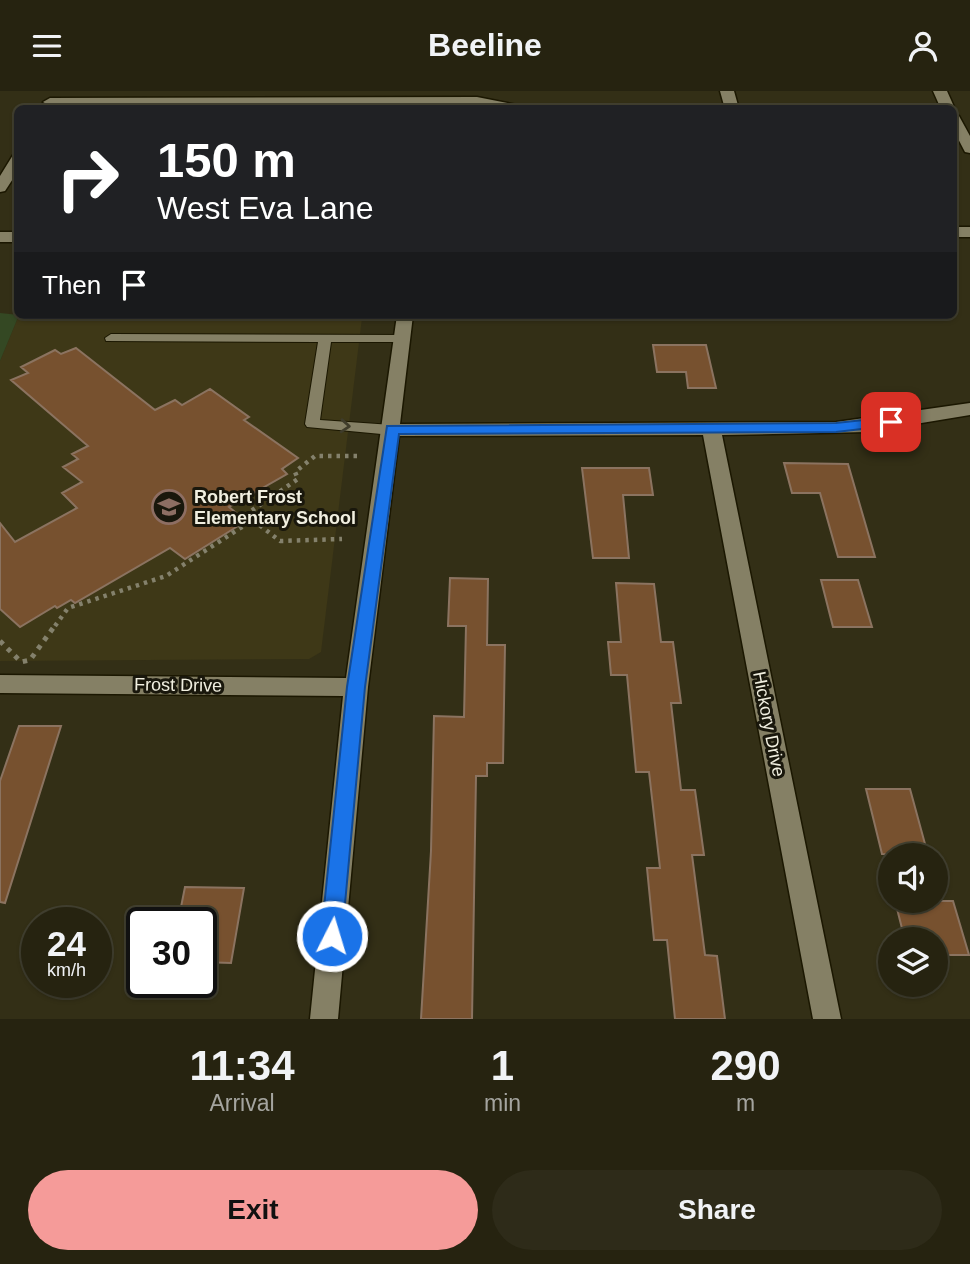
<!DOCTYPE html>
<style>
body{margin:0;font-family:Helvetica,sans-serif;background:#2e2b19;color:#f1f3f6;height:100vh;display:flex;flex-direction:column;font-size:26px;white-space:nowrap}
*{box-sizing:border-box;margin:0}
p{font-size:23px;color:#a4a49f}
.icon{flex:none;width:38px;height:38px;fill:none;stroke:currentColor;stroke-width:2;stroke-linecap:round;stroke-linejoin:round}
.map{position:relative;height:928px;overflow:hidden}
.side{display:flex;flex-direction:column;background:#262310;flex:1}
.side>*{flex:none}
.top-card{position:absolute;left:14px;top:14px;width:943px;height:214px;border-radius:10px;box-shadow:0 2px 5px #0004,0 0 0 2px #424030;background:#202124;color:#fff;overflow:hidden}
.tools{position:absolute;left:878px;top:752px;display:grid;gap:14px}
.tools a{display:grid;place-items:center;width:70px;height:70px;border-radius:50%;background:#262310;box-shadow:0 2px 5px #0004,0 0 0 2px #424030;font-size:35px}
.speed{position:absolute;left:21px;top:816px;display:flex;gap:14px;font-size:35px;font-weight:700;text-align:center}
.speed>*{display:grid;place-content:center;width:91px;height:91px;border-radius:50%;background:#262310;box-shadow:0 2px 5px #0004,0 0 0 2px #424030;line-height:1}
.speed small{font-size:18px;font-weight:400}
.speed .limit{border:4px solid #111;border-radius:10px;background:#fff;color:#111}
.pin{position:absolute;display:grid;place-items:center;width:60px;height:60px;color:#fff;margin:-30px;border-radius:14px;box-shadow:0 4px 10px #0006}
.me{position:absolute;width:77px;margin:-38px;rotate:5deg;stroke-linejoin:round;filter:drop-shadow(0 0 5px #0008)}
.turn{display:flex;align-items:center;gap:24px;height:147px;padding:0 28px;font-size:32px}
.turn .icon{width:91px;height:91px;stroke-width:2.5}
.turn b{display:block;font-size:49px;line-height:60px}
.then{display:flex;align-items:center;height:66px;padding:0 28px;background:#0003;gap:14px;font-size:26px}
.eta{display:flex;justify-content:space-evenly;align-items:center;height:119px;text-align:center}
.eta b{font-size:42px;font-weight:700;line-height:49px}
.primary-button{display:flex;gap:14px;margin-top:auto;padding:14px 28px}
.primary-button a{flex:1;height:80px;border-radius:42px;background:#f59b99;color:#111;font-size:28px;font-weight:700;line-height:80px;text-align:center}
.primary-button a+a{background:#2e2b19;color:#f1f3f6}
header{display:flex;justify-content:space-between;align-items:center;height:91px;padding:0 28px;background:#262310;font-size:32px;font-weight:700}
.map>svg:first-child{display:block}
.built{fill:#3e3817}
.green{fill:#344823}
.building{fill:#77512f;stroke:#8b7360;stroke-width:2}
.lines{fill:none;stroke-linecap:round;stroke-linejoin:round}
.service-casing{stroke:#1b1701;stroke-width:2}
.minor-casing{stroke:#1b1701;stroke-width:3}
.path-far1{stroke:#84816c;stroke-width:4.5;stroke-dasharray:3.5 5;stroke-linecap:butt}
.path{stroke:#84816c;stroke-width:5;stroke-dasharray:4.5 6;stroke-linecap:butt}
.service{fill:#858065;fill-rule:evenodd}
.minor{fill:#858065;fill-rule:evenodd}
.oneway{stroke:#3f3c2b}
.route{fill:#1a73e8;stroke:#114b97;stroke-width:2}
.labels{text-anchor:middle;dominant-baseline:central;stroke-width:6;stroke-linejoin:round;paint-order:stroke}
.poi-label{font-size:18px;font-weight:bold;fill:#f1efe0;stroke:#19170c;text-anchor:start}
.street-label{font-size:18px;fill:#f1efe0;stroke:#19170c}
</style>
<header><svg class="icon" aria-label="menu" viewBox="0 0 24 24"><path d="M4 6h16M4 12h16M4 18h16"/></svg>Beeline<svg class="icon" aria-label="person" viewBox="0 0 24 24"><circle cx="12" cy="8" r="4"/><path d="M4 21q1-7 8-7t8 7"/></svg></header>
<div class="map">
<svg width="970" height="928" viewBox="0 0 970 928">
<rect width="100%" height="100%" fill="#332f16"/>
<path class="built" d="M19 224 362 227 321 561 309 568 0 570V270Z"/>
<path class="green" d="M0 222 19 224 0 270Z"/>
<path class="building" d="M653 254H706L716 297H688L686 281H657Z
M76 257 155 319 175 309 182 314 210 298 249 326 244 329 298 367 282 378 287 383 229 416 246 430 185 468 170 457 75 512 71 509 57 517 55 515 20 536 0 518V432L15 451 77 417 62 402 82 391 63 376 78 368 72 363 88 355 11 289 28 282 21 276 55 259 61 263Z
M784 372 848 373 875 466H838L820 402H792Z
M582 377H649L653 404H623L629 467H593Z
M450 487 488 488 487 554H505L503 672H487V685H476L472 928H421L431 760 434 625 464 626 466 535H448Z
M821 489H858L872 536H833Z
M616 492 654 493 661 551H673L681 612H671L681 699H695L704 764H692L705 864 717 865 725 928H675L667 849H654L647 777H660L649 681H636L627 584H611L608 551H621Z
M19 635H61L5 812 0 811V690Z
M866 698H910L928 764 882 763Z
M185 796 244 797 231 872 201 871V831H178Z
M895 810H953L969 864H936V849H905Z"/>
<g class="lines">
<g class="service-casing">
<path id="service" d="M111 243 407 244V250L402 251H331L320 329 392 334 399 339 392 344 307 336 305 333 318 251 106 250 105 247Z"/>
</g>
<g class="minor-casing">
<path id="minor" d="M720 0H734L739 18H725Z
M933 0H947L955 18 954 19 941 18Z
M477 6 537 18 477 14 50 15 43 11 50 7Z
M954 24 959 25 970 45V62L965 61 954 40Z
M18 63V80L5 100 0 101V85L13 64Z
M954 136H970V146H954Z
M0 141H18V151H0Z
M397 224H413L400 333 836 331 970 312V324L867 341 722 344 841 928H813L703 344 399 345 368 596 338 928H310L343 605 0 602V584L346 587Z"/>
</g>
<path class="path-far1" d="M253 429 280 450 342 448
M55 535 68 517 166 485 259 425 251 420 298 388 295 381 315 365H361"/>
<path class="path" d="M0 550 21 571 30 569 56 533"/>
<use href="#service" class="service"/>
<use href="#minor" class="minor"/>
</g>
<defs><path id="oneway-chevron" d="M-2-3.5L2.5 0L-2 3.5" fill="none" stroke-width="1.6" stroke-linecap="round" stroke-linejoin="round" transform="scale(1.75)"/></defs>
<use class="oneway" href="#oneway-chevron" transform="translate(345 335) rotate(4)"/>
<path class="route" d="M891 326 896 327V334L836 341 399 343 365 596 342 845 339 852 332 855 324 852 321 845 347 596 387 335 836 332Z"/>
<defs>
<g id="school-ring" transform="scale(1.75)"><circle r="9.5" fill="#19170c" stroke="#8d6e63" stroke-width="1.5"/><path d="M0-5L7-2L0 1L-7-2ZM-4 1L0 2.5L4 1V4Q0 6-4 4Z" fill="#8d6e63"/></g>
</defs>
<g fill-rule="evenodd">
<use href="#school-ring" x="169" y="416"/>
</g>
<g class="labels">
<g class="poi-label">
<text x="194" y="406">Robert Frost<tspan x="194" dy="21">Elementary School</tspan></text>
</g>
<g class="street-label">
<text transform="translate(178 594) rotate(1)">Frost Drive</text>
<text transform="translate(769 633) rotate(79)">Hickory Drive</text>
</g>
</g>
</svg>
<div class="tools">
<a><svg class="icon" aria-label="sound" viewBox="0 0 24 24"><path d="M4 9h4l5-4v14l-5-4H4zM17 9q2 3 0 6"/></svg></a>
<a><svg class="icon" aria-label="layers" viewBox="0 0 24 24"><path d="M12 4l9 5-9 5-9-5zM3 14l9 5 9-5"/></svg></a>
</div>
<div class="speed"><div>24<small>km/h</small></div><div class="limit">30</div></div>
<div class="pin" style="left:891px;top:331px;background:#d93025"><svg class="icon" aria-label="arrive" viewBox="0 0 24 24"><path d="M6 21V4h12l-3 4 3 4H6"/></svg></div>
<svg class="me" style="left:332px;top:845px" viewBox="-20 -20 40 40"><circle r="17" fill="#1a73e8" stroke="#fff" stroke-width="3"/><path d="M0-11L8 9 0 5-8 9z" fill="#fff"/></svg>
<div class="top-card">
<div class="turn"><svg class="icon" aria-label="right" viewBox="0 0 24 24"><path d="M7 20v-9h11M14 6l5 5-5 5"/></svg><div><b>150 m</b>West Eva Lane</div></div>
<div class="then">Then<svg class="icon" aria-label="arrive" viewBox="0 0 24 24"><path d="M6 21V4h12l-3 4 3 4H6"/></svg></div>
</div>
</div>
<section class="side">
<div class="eta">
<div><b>11:34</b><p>Arrival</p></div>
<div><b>1</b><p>min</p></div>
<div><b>290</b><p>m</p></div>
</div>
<div class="primary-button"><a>Exit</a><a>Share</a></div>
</section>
